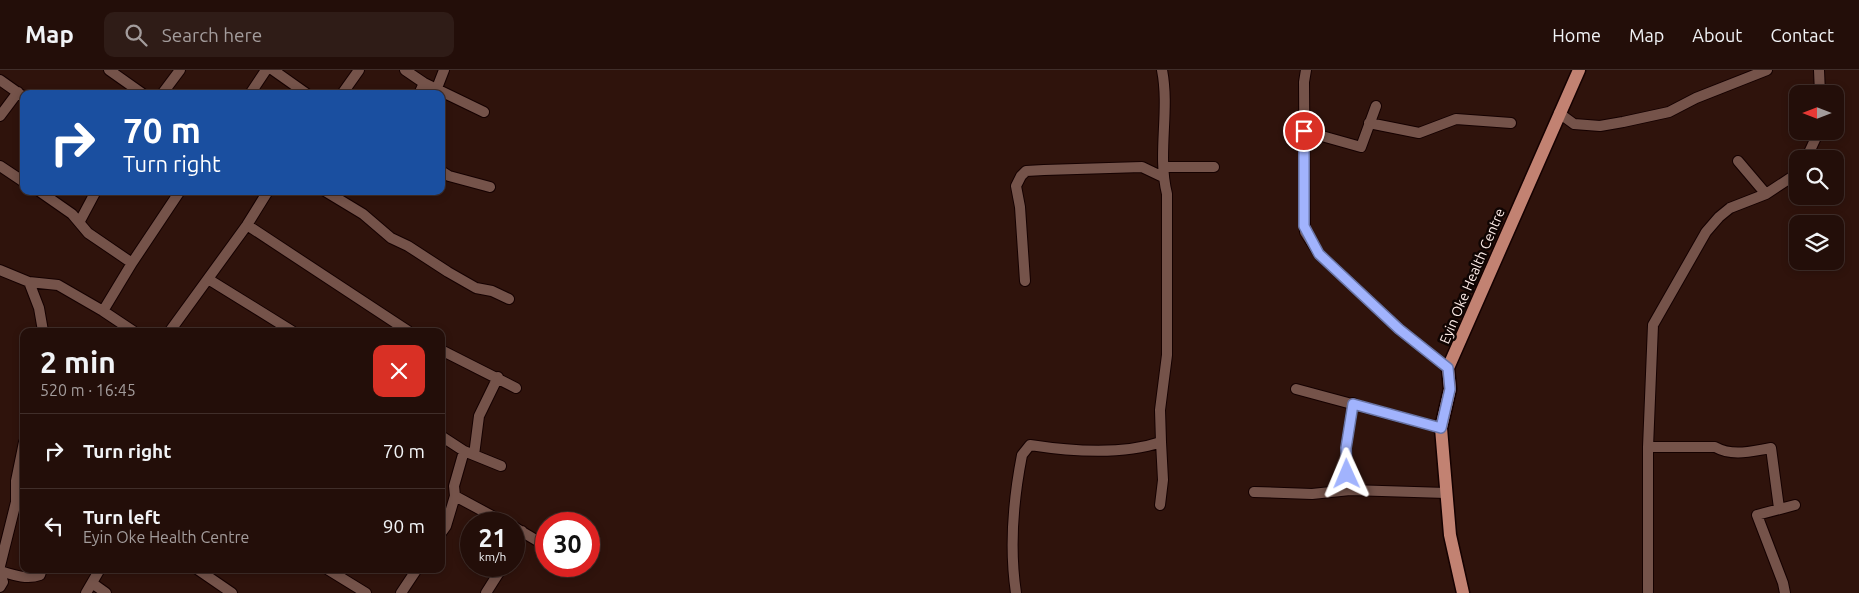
<!DOCTYPE html>
<meta charset="utf-8">
<style>
body{margin:0;font-family:Ubuntu,sans-serif;background:#2f1c17;color:#f1f3f6;height:100vh;display:flex;flex-direction:column;font-size:19px;white-space:nowrap}
*{box-sizing:border-box;margin:0}
p{font-size:16px;color:#a39c9c}
.icon{flex:none;width:28px;height:28px;fill:none;stroke:currentColor;stroke-width:2;stroke-linecap:round;stroke-linejoin:round}
.map{position:relative;flex:1;overflow:hidden}
.side{position:absolute;left:20px;top:258px;width:425px;height:245px;display:flex;flex-direction:column;background:#230e09;border-radius:10px;box-shadow:0 2px 8px #0003,0 0 0 1px #402e2a}
.side>*{flex:none}
.top-card{position:absolute;left:20px;top:20px;width:425px;height:105px;border-radius:10px;box-shadow:0 2px 8px #0003,0 0 0 1px #402e2a;background:#1a4fa0;color:#fff;overflow:hidden}
.needle{width:32px;rotate:270deg}
.controls{position:absolute;left:1789px;top:15px;display:grid;gap:10px}
.controls a{display:grid;place-items:center;width:55px;height:55px;border-radius:10px;background:#230e09;box-shadow:0 2px 8px #0003,0 0 0 1px #402e2a;font-size:25px}
.speed{position:absolute;left:460px;top:442px;display:flex;gap:10px;font-size:25px;font-weight:700;text-align:center}
.speed>*{display:grid;place-content:center;width:65px;height:65px;border-radius:50%;background:#230e09;box-shadow:0 2px 8px #0003,0 0 0 1px #402e2a;line-height:1}
.speed small{font-size:12px;font-weight:400}
.speed .limit{border:8px solid #d22;background:#fff;color:#111}
.pin{position:absolute;display:grid;place-items:center;width:42px;height:42px;color:#fff;margin:-21px;border:2px solid #fff;border-radius:50%;box-shadow:0 1px 5px #0007}
.me{position:absolute;width:55px;margin:-28px;rotate:359deg;stroke-linejoin:round;filter:drop-shadow(0 0 4px #0008)}
.turn{display:flex;align-items:center;gap:18px;height:105px;padding:0 20px;font-size:22px}
.turn .icon{width:65px;height:65px;stroke-width:2.5}
.turn b{display:block;font-size:35px;line-height:42px}
.round{display:grid;place-items:center;flex:none;width:52px;height:52px;border-radius:10px;background:#2f1c17}
.summary{display:flex;align-items:center;justify-content:space-between;height:85px;padding:0 20px}
h1{font-size:30px;font-weight:700;line-height:38px}
ul{padding:0;list-style:none}
li{display:flex;align-items:center;gap:15px;height:75px;padding:0 20px;border-top:1px solid #402e2a}
li div{flex:1}
li b{display:block;font-size:19px}
li em{font-style:normal}
header{display:flex;align-items:center;gap:30px;box-sizing:border-box;height:70px;padding:0 25px;background:#230e09;border-bottom:1px solid #402e2a}
header strong{font-size:24px}
nav{display:flex;gap:28px;margin-inline-start:auto;font-size:18px}
.search{width:350px;height:45px;background:#2f1c17;display:flex;align-items:center;gap:12px;box-sizing:border-box;padding:0 18px;border-radius:10px;color:#a39c9c;font-size:19px}
.map>svg:first-child{display:block}
.lines{fill:none;stroke-linecap:round;stroke-linejoin:round}
.minor-casing{stroke:#150100;stroke-width:12}
.major-casing{stroke:#150100;stroke-width:15}
.minor{stroke:#75534a;stroke-width:10}
.major{stroke:#c28272;stroke-width:12}
.route-casing{stroke:#6974a4;stroke-width:12}
.route{stroke:#a1b3fd;stroke-width:9}
.labels{text-anchor:middle;dominant-baseline:central;stroke-width:5;stroke-linejoin:round;paint-order:stroke}
.street-label{font-size:14px;fill:#fdece8;stroke:#0f0402}
</style>
<header>
<strong>Map</strong>
<div class="search"><svg class="icon" aria-label="search" viewBox="0 0 24 24"><circle cx="10" cy="10" r="6"/><path d="M15 15l6 6"/></svg>Search here</div>
<nav><a>Home</a><a>Map</a><a>About</a><a>Contact</a></nav>
</header>
<div class="map">
<svg width="1859" height="523" viewBox="0 0 1859 523">
<rect width="100%" height="100%" fill="#2f130c"/>
<g class="lines">
<g class="minor-casing">
<path id="minor" d="M109 0 143 24
M273 0 307 24
M405 0 424 13 484 42
M1306 0 1304 12 1305 162 1319 184 1399 259 1448 298
M1819 0 1820 24
M0 10 24 27
M437 18 444 0
M162 24 180 0
M250 24 266 0
M342 24 359 0
M419 24 424 13
M1559 43 1574 54 1600 56 1623 52 1669 42 1696 28 1767 0
M0 46 18 22
M1369 53 1419 63 1456 49 1511 53
M1304 61 1361 77 1376 36
M1806 89 1819 61
M1738 91 1766 124
M0 96 24 112
M1164 97H1214
M441 101 449 106 490 117
M39 121 72 144 88 163 132 193
M325 121 363 144 391 168 408 176 448 202 476 218 492 221 509 229
M80 151 96 121
M247 155 408 261
M0 200 29 212 58 215 103 241 133 261
M208 209 292 261
M1025 211 1020 137 1016 116 1021 106 1026 101 1044 100 1142 97 1163 107
M29 212 39 238 43 261
M103 241 132 193 180 121
M170 261 247 155 268 121
M441 280 516 318
M1296 319 1441 358
M441 366 464 381 501 396
M1648 377H1715C1733 387 1752 381 1771 378L1779 438
M474 385 479 346 498 307
M1350 420 1346 378 1353 333
M1254 422 1312 424 1350 420 1446 423
M455 426 507 454
M1160 435 1163 410 1161 372
M514 457 546 476
M441 463 446 456 455 426 454 416 464 381
M514 478 522 461
M0 496 16 432V411L24 372
M197 499 232 523
M327 499 366 523
M0 501C13 505 27 510 40 505L42 499
M0 504 3 512 0 517
M92 513 106 523
M86 523 100 499
M401 523 417 499
M486 523 503 496
M1016 523C1009 476 1013 431 1022 385L1030 375C1069 381 1123 385 1161 372L1160 340 1167 285V124C1157 84 1170 41 1162 0
M1648 523V377L1653 255 1706 162 1719 147 1730 138 1766 124 1798 103
M1785 523 1783 513 1757 445 1795 435"/>
</g>
<g class="major-casing">
<path id="major" d="M1463 523 1450 465 1441 358 1450 319 1448 298 1579 0"/>
</g>
<use href="#minor" class="minor"/>
<use href="#major" class="major"/>
</g>
<g class="lines">
<g class="route-casing">
<path id="route" d="M1304 61V156L1319 184 1399 259 1448 298 1450 319 1441 358 1353 334 1346 378 1347 404"/>
</g>
<use href="#route" class="route"/>
</g>
<g class="labels">
<g class="street-label">
<text transform="translate(1472 206) rotate(-67)">Eyin Oke Health Centre</text>
</g>
</g>
</svg>
<div class="controls">
<a><svg class="needle" viewBox="-14 -14 28 28"><path d="M0-13l5 13h-10z" fill="#e53935"/><path d="M0 13l5-13h-10z" fill="#a39c9c"/></svg></a>
<a><svg class="icon" aria-label="search" viewBox="0 0 24 24"><circle cx="10" cy="10" r="6"/><path d="M15 15l6 6"/></svg></a>
<a><svg class="icon" aria-label="layers" viewBox="0 0 24 24"><path d="M12 4l9 5-9 5-9-5zM3 14l9 5 9-5"/></svg></a>
</div>
<div class="speed"><div>21<small>km/h</small></div><div class="limit">30</div></div>
<div class="pin" style="left:1304px;top:61px;background:#d93025"><svg class="icon" aria-label="arrive" viewBox="0 0 24 24"><path d="M6 21V4h12l-3 4 3 4H6"/></svg></div>
<svg class="me" style="left:1347px;top:404px" viewBox="-20 -20 40 40"><path d="M0-17L14 15 0 8-14 15z" fill="#a1b3fd" stroke="#fff" stroke-width="4"/></svg>
<div class="top-card">
<div class="turn"><svg class="icon" aria-label="right" viewBox="0 0 24 24"><path d="M7 20v-9h11M14 6l5 5-5 5"/></svg><div><b>70 m</b>Turn right</div></div>
</div>
<section class="side">
<div class="summary"><div><h1>2 min</h1><p>520 m · 16:45</p></div><a class="round" style="background:#d93025;color:#fff"><svg class="icon" aria-label="close" viewBox="0 0 24 24"><path d="M6 6l12 12M18 6L6 18"/></svg></a></div>
<ul>
<li><svg class="icon" aria-label="right" viewBox="0 0 24 24"><path d="M7 20v-9h11M14 6l5 5-5 5"/></svg><div><b>Turn right</b></div><em>70 m</em></li>
<li><svg class="icon" aria-label="left" viewBox="0 0 24 24"><path d="M17 20v-9H6M10 6l-5 5 5 5"/></svg><div><b>Turn left</b><p>Eyin Oke Health Centre</p></div><em>90 m</em></li>
</ul>
</section>
</div>
